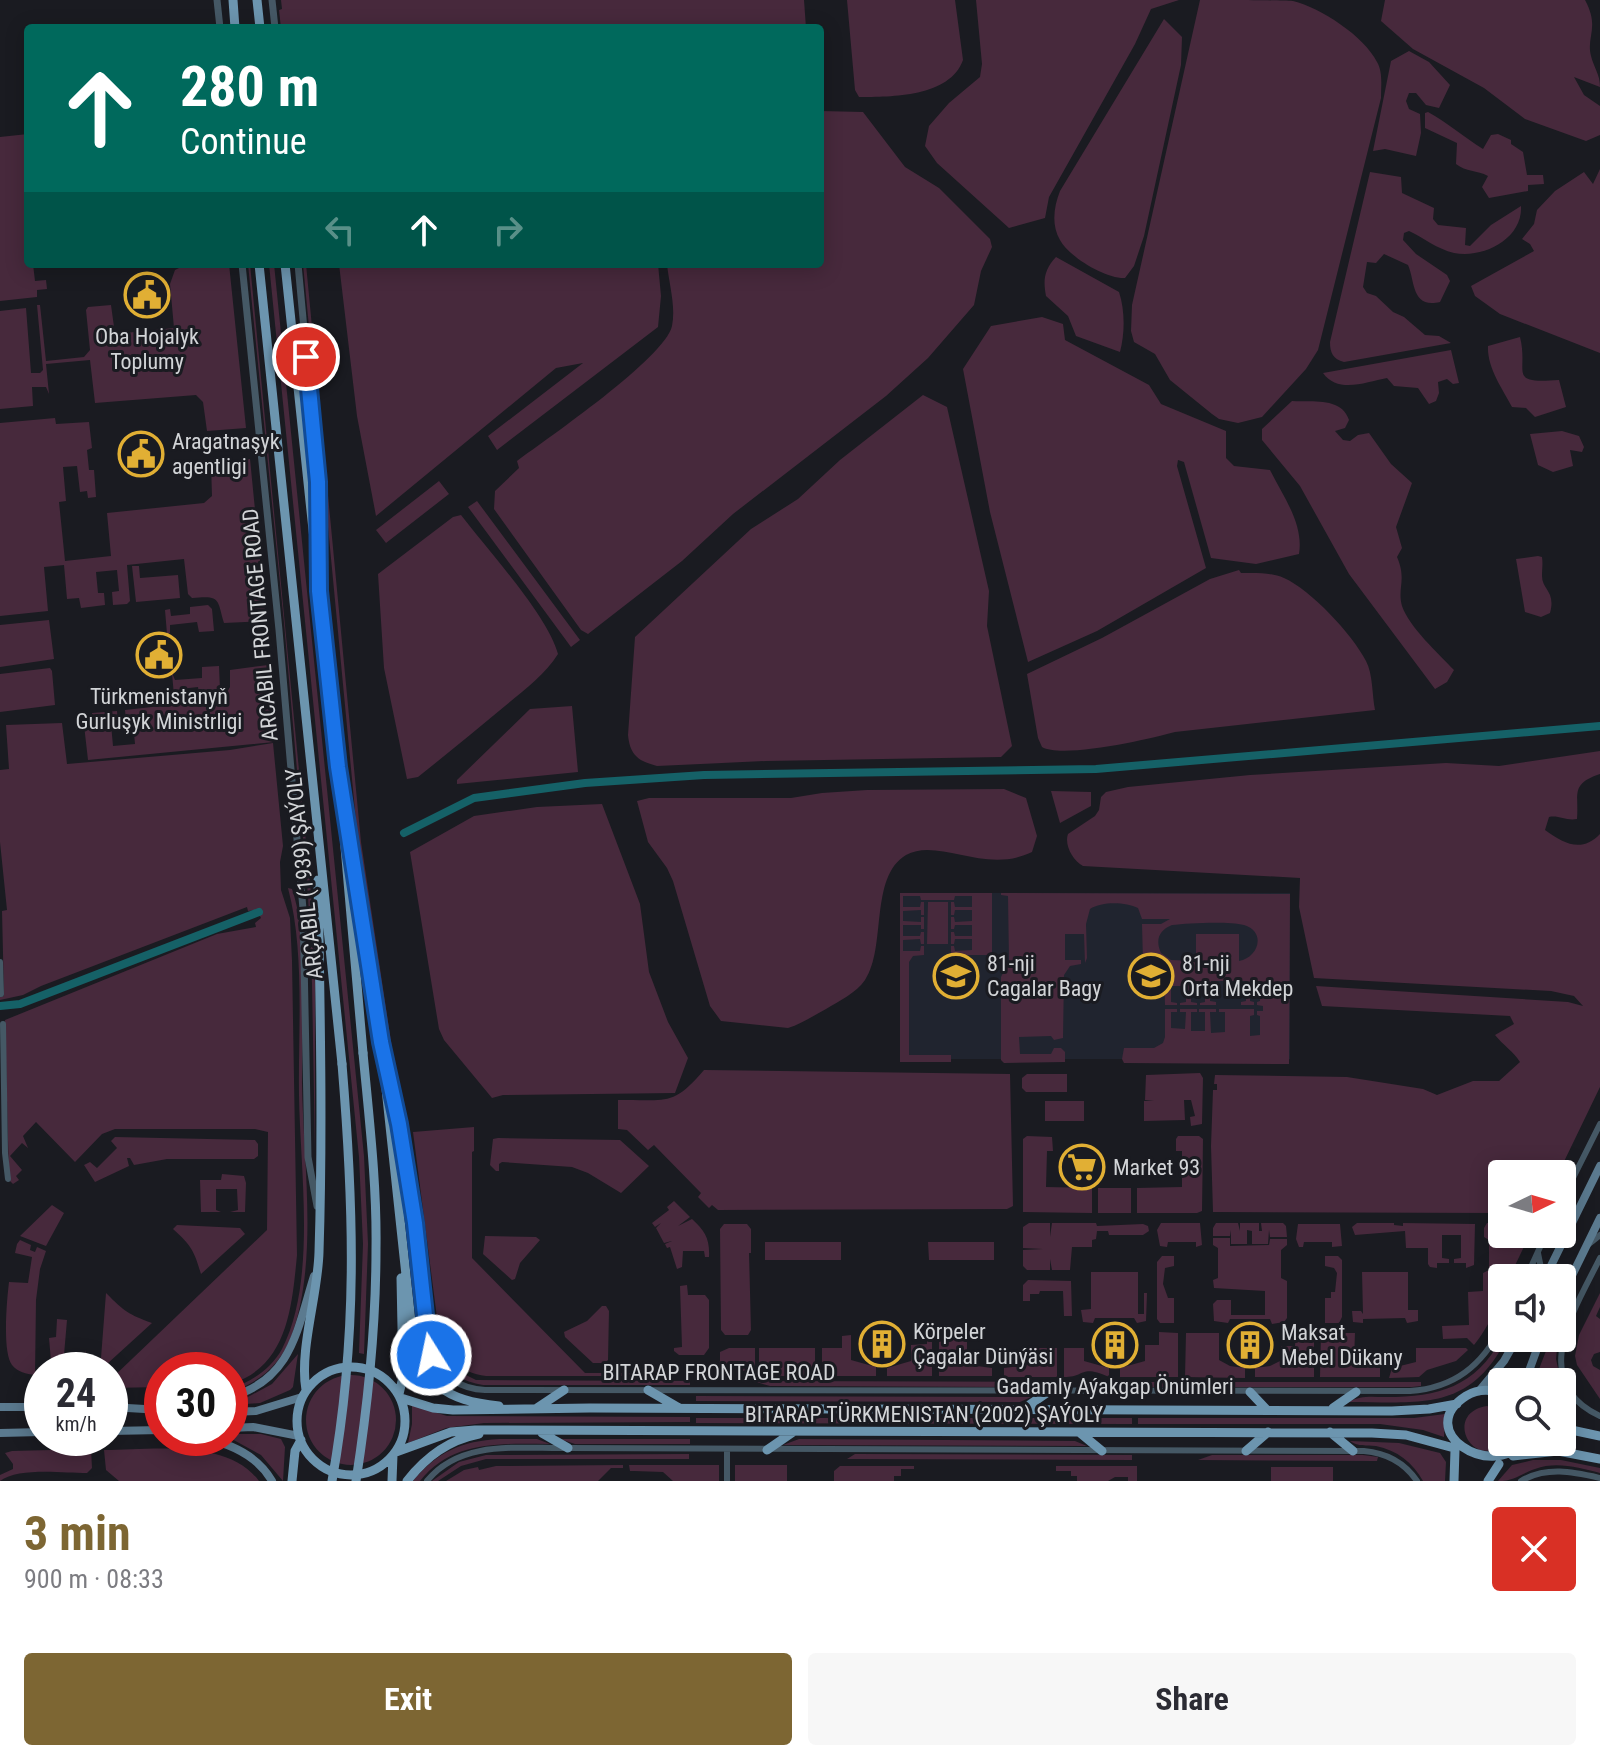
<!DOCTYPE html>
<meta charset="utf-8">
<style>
body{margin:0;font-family:"Roboto Condensed",sans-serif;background:#f7f7f7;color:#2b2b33;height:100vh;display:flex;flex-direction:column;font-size:30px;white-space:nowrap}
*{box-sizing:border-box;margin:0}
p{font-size:26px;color:#7c7c81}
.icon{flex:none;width:44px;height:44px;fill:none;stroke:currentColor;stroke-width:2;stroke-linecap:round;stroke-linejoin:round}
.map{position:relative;height:1481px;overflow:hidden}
.details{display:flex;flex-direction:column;background:#fff;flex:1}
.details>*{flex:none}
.banner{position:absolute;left:24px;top:24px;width:800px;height:244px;border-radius:8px;box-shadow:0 4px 20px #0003;background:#00695c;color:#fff;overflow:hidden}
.needle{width:52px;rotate:85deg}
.tools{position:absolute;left:1488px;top:1160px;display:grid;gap:16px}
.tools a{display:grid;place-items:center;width:88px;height:88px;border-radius:8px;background:#fff;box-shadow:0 4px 20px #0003;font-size:40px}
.speed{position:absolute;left:24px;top:1352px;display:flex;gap:16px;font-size:40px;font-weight:700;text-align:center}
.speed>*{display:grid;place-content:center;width:104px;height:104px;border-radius:50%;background:#fff;box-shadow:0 4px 20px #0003;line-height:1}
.speed small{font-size:20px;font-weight:400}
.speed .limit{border:12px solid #d22;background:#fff;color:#111}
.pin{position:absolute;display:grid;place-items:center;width:68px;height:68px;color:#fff;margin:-34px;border:4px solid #fff;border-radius:50%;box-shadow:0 2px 8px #0007}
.me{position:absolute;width:88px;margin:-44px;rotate:350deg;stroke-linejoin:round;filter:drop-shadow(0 0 6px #0008)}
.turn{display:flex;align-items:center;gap:28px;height:168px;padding:0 24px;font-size:36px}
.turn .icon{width:104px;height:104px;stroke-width:2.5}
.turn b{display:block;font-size:56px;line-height:68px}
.lanes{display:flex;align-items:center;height:76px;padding:0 24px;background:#0003;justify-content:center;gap:40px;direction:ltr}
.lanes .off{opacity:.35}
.round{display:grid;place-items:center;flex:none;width:84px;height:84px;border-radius:8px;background:#f7f7f7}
.headline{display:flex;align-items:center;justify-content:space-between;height:136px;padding:0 24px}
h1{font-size:48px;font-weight:700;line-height:60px;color:#7d6633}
.primary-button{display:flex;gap:16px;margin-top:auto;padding:16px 24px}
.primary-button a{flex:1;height:92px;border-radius:8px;background:#7d6633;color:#fff;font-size:32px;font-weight:700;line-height:92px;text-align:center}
.primary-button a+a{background:#f7f7f7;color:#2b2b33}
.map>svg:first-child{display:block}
.built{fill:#20242f}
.green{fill:#47293c;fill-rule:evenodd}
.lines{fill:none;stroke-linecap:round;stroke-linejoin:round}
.canal{stroke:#156167;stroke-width:8}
.minor{stroke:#455865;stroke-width:6}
.tertiary{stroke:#455865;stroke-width:7}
.secondary{stroke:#5b7a8f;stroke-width:8}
.primary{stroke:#6c95af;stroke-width:9}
.primary-bridge{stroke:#6c95af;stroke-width:9}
.route-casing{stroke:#114b97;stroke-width:20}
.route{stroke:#1a73e8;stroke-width:14}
.labels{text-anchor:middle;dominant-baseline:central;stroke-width:6;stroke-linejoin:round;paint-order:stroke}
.poi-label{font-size:22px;fill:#d2d4d7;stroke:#1a1b21;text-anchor:start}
.street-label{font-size:22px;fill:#d2d4d7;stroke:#1a1b21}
</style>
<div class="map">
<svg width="1600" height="1481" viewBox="0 0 1600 1481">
<rect width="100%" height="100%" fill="#1a1b21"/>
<path class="built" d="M900 893H1290V1059H900Z"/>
<path class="green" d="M281 0H804L806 28H281L279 10 282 9Z
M847 0H955L963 60C950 97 891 97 859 97L855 90Z
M976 0H1179L1151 9 1135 44 1049 197 1045 218 1009 228 937 163 925 146 929 126 949 103 980 77 982 64Z
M1200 0C1222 0 1276 0 1293 1 1321 8 1364 36 1377 62 1383 72 1381 86 1381 98L1318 350 1306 369 1262 417 1238 423 1219 419 1212 414 1170 380 1155 354 1134 342 1131 331 1132 305Z
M1385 0H1585C1600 28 1586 36 1591 56 1594 68 1600 74 1600 87L1574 77 1584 95 1600 106V135L1586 141 1525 119 1484 88 1413 49 1381 21Z
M1164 19 1182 37 1181 65 1144 236 1134 266 1125 278C1106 279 1069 257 1060 240 1051 225 1054 206 1060 191Z
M1409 51 1429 62 1450 85 1439 108 1426 105 1416 93H1409L1406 101 1409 109 1420 114 1421 133 1416 156 1385 149 1373 151 1391 61Z
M820 111 863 112 905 167 939 188 990 239 992 247 981 271 974 305 928 358 886 396 733 514 682 561 588 634 581 630 494 509 495 491 519 468 517 461C548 438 665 358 672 326 676 306 669 284 667 264H820Z
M1428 112C1448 123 1464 137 1483 149L1491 135 1498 134 1511 140V144L1523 152 1527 175H1543L1544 184 1528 185V191L1489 198 1482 187 1488 176C1477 170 1466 172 1456 164L1457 143 1425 128V113Z
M28 134V164L26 165 28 264H33L35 281 46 280 47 289 37 290V297L0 301V137Z
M1600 169V353L1500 314 1475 296 1471 286 1534 251 1530 244 1522 239 1534 224 1537 210 1555 191 1584 172 1593 184Z
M1370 172 1401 177 1402 193 1434 208 1433 219 1438 225 1466 228 1465 245 1470 246 1491 225 1521 206C1523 239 1483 259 1454 253 1437 249 1424 238 1409 231L1404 233 1403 240 1416 254 1447 275 1450 281 1440 302C1411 309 1415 280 1408 265L1384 254 1376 263 1367 262 1363 287 1367 293 1376 296 1393 312 1404 317 1425 335 1439 336 1451 343 1344 362C1333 359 1330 353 1330 342Z
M1056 257 1119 292C1125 310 1125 333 1120 352L1076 336 1068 316 1046 296C1043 280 1044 270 1056 257Z
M229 264 246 428 207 431 203 402 196 395 95 403 90 360 46 364 49 394 46 387H32L33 406 0 409V311L26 308 31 373H40L43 370 37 305H40L46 361 84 357 90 350 86 310 88 307 111 305 115 334 174 328 170 284 175 270 181 267Z
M248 264H250L311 894 315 984V1151L312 984 308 895 284 623Z
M269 264H274L364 1156 368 1244 364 1354 359 1353 363 1244 359 1157Z
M303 264H306L361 842 392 1048 414 1166 438 1348 434 1349 411 1167 389 1049 358 842Z
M339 264H658L661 296 658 327 497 450 488 436 583 363 556 368 376 516 357 416Z
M1042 317 1063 324 1065 340 1149 385 1161 404 1226 431V458L1234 466 1270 470C1283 496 1304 524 1299 554L1256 564 1211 558 1184 462 1178 460 1177 466 1206 568 1097 631 1028 662 990 512 963 369 991 326Z
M1520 337C1529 373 1506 384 1559 380L1566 407 1535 417 1526 408 1512 407C1502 388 1487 368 1488 346Z
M1451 350 1459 383 1453 384 1447 379 1438 382 1439 393 1436 401 1429 404 1418 388 1394 386 1387 378C1366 382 1338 394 1323 373Z
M923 395 947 407 989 591 987 626 1012 746 1001 757 766 761 657 766C638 761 630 755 628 735L635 637 751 529 798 499 840 460Z
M1292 401C1312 402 1342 397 1349 420L1345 428 1335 431 1343 440 1350 441 1358 435 1369 433 1391 464 1412 483 1396 527 1402 548 1397 557C1407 580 1397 588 1402 606 1409 627 1439 654 1454 670L1447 682 1435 689 1349 574 1300 486 1262 440V429Z
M55 418 56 424 89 422 92 448 87 450 89 470H94L96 497 88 498 87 491 80 492 77 466 63 467 66 501 59 502 65 561 111 556 107 513 204 503 212 496 211 464 250 459 266 621 224 623C217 599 221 595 192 598L188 594 184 559 127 565 130 601 127 604 113 605 112 592 119 591 117 570 96 572 98 593H104L105 605 81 608 79 598 67 599 64 565 44 567 48 611 0 616V423Z
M1562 431 1579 436 1584 447 1582 452 1570 450 1573 466 1553 472 1538 465 1530 434Z
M439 481 449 494 386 543 376 530Z
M477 501 580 640 571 647 468 507Z
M461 515C487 549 548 616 558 654 545 675 523 691 505 706 476 730 447 754 418 777L407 779 384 668 378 574 453 517Z
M1538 556 1542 557C1543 564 1542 569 1542 576 1542 590 1556 591 1550 613L1541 617 1525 612 1516 559Z
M132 566H139L140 578 178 575 180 598 136 602Z
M1239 570 1241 573C1255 573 1270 572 1284 578 1311 590 1352 634 1366 661 1373 674 1372 695 1375 710L1175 732C1150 739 1062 759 1042 747L1038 738 1027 674 1102 638 1210 579Z
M208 605 212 609 214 631 199 632 197 622 170 625V633L167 634 165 610 170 609 171 616 190 614V607Z
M49 620 54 659 0 667V625Z
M268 665 274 742 88 760 84 725 93 724 92 713 117 711 118 723 111 724 113 746 135 744 133 722H126L125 710 223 699 230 687V670Z
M219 666 220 690 199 694 198 687 180 689V695L174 696 172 673 175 680 202 678V667Z
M50 668 52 671 55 705 0 712V674Z
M572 706 578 772 457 784V780L530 709Z
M62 723 67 764 230 750 273 743 283 846 280 862 281 890 290 918 292 961 297 1255C292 1306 288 1367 230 1384V1370H162V1387L110 1388V1380L267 1230 268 1132 255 1129H115L102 1134 75 1162 36 1122 23 1136 28 1148 22 1143 10 1156 22 1170 16 1176 19 1180 13 1184 9 1180 5 1020 217 934 256 927 255 923 261 918 257 910 248 911 247 907 41 986 23 995 0 1000V997L4 996 2 911 7 910 0 842V770L9 769 6 725Z
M1600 751V774C1570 784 1579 794 1577 819 1566 821 1559 815 1549 817L1545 830C1564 844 1582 853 1600 834V1087L1558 1174H1502V1213L1213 1212 1211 1146 1213 1090H1217V1084H1214L1215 1075 1347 1077 1423 1089 1437 1095 1473 1081H1499L1520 1062C1513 1051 1503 1045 1495 1035L1514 1024 1510 1016 1322 1006 1316 986 1568 1002 1583 1006 1574 996 1551 991 1314 978 1299 907 1300 878 1083 866C1073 861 1064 845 1068 834L1095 816 1099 810 1101 797 1106 792 1128 787 1250 775 1446 763 1499 766Z
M1004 789 1026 798 1037 836 1032 852C985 875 938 837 906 855 869 877 887 947 865 980 856 993 839 1001 826 1009 813 1016 801 1024 788 1028L721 1021 710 1006 673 881 667 868 648 842 637 801 649 798H791L822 793 867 790Z
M1051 791 1091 792V806L1060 823Z
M602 804 640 904 649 972 668 1022 688 1058 675 1093 503 1095 492 1098 444 1040 439 1029 410 852 474 816 537 807Z
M288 888 292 889C309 938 302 1028 302 1083 303 1162 319 1262 291 1337 280 1365 259 1383 230 1392V1389C251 1382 271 1369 282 1349 317 1281 300 1170 299 1095 298 1029 305 952 288 888Z
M900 893H992V955H951V946H954L955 951 972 950V939H955L954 944H951V932H954L955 936H972V925H955L954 929H951V917H954L955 922 972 921V910H955L954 915H951V902H954L955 907H972V896H955L954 900H921L920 896H903V907H920L921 902H924V915H921V910L903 911V921L921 922V917H924V929H921V925H903V936H920L921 932H924V944H921L920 939 903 940V951H920L921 946H924V955L913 956 909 962V1055H951V1062H900Z
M1001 893 1290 894 1289 1064 1124 1063 1122 1059 1124 1048H1154L1163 1043 1165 1037V1009H1177V1012H1171V1028L1185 1029 1186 1012H1180V1009H1197V1012H1191V1031H1205V1012H1199V1009H1216V1012H1210L1211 1033 1225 1032V1012H1219V1009H1254V1015L1250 1016V1036L1260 1035V1016L1257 1015V1011H1263V1006L1257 1005V1002L1260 1001 1259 988 1250 989V1001L1254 1002V1005H1241V1002L1246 1001V981H1211L1210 1001 1216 1002V1005H1200V1003L1205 1002V984H1191V1002L1197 1003V1005H1180V1003L1186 1002V986H1171V1002L1177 1003V1005H1165L1164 972 1158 966 1143 962 1142 924H1161L1170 919H1142L1138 908C1126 902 1102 901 1090 909L1086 924 1087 958 1085 963 1084 934H1065V960H1081V964L1070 966 1064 975 1063 1038 1054 1040 1051 1036 1019 1037 1020 1054H1051L1054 1048H1061L1065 1052V1062L1004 1063 1001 1060V977L1009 961 1008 896 1001 895ZM1172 925C1188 923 1229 921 1244 925 1267 932 1258 958 1239 961V934H1196V961L1171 960 1161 953C1155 940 1159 930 1172 925Z
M928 902H948V944H927Z
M704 1070 1010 1074 1013 1206 1007 1209 718 1210 712 1205 709 1208 698 1197 701 1193 654 1145 648 1150 627 1130 618 1129V1100C665 1099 672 1108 704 1070Z
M1200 1073 1203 1078 1202 1124 1191 1126 1190 1117 1195 1116 1191 1100H1184L1185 1120 1144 1121V1101H1154L1145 1100 1146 1075Z
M1027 1074H1067V1092H1026L1022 1088V1078Z
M1045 1101H1084V1121H1045Z
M474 1127V1151L472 1152V1258L585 1373H647V1376H486C460 1373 447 1357 439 1333L413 1132Z
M1027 1136 1052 1137 1053 1151H1047L1046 1187 1092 1188V1213L1023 1212V1139Z
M1199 1136 1203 1139 1202 1211 1197 1213H1137V1188L1182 1187V1151H1176V1139L1178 1136Z
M115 1137 255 1140 258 1144V1156L254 1159H167L134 1165 130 1158H127L129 1166 95 1182 84 1165 90 1162 97 1168 117 1148 111 1141Z
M498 1138 620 1140 649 1166 621 1193 588 1173 572 1167 502 1162 499 1164V1171H496L490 1165 493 1139Z
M222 1174 244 1176 246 1183 245 1212H230L238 1210 237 1189H216V1210L221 1212H201L200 1180H221Z
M1098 1188H1131V1213H1098Z
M674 1201 690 1217 678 1226 692 1219C705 1231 710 1239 709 1257H705L704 1251H683L682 1267 677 1269 670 1247 667 1248 665 1244 672 1241 664 1243 656 1228 661 1223 655 1227 652 1223 669 1210 667 1207Z
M52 1205 64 1213 46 1246 20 1236Z
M1029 1223H1050V1237L1052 1223H1096L1097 1226 1143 1224 1148 1226 1149 1231 1143 1235H1109L1108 1231H1097L1096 1239 1092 1240V1247H1072L1070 1270H1052L1050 1259V1270H1027L1023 1266V1250L1043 1249 1023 1248V1227Z
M1161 1223H1200L1202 1245 1196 1247V1242H1168L1167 1247 1160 1246 1157 1230Z
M1216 1223H1238L1240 1231V1223H1259V1231H1262L1261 1223H1283L1286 1226 1287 1237H1270L1269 1230 1268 1244H1252V1231L1247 1230V1244H1231V1230L1230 1236H1213V1228Z
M1357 1223H1394V1225L1403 1226V1223L1475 1224 1474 1265 1466 1268V1263H1454V1259L1461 1258V1235H1442V1258L1449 1259V1263H1437V1268L1430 1267 1428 1264V1248H1406L1405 1231 1355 1235 1352 1227Z
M1499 1223 1502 1224V1234H1530L1509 1278H1502C1502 1301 1488 1328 1474 1345L1467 1338 1443 1339 1442 1326 1469 1325 1468 1292 1483 1291V1273L1489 1270V1240L1484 1237V1228L1487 1223Z
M724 1224H747L751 1229V1253H749L751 1330 748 1335H725L721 1330 720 1229Z
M1298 1224H1340L1342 1246 1332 1247V1242H1304L1303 1247H1299L1296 1239Z
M177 1225 240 1228 245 1234 201 1274C194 1251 192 1246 173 1229Z
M485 1236 536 1237 540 1240 520 1263 515 1279 512 1280 483 1254Z
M1213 1238H1230V1246L1269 1245 1270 1239H1287V1245L1281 1250V1278L1287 1281V1318L1284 1322 1272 1324 1270 1319H1230L1228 1323 1214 1321 1213 1304 1217 1300H1231V1315H1265V1291L1214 1288 1213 1280 1218 1278V1248L1213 1245Z
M20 1240 31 1245 30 1250 35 1252 37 1247 46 1251 40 1269 36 1300 35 1375C26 1374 18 1372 12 1365 2 1352 7 1299 9 1282L28 1283 32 1257 15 1253 17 1244Z
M765 1242H841V1260H765Z
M928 1242H994V1260H929Z
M1162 1256H1174V1266L1165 1268 1163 1284 1168 1298H1174V1323H1160L1157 1319V1262Z
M1325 1256H1338L1342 1260V1317L1339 1323H1325V1298H1331V1292H1335L1337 1273 1334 1268 1325 1266Z
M1091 1272H1138V1314H1144V1293H1147L1146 1321 1137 1323 1134 1318H1095L1093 1323 1083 1322 1081 1310 1091 1309Z
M1362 1272H1408V1310H1418V1321L1407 1323 1405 1318 1363 1319V1323L1353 1322 1352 1311H1361L1363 1314Z
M1028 1280 1071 1281 1072 1316H1064L1063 1291H1040L1039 1294H1030V1301H1023V1285Z
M687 1285 688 1295H705L709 1300V1348L704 1355H679L674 1351V1348L682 1347 680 1286Z
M106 1293C125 1312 128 1314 152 1323L107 1364 103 1362 101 1358Z
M1600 1293V1307L1596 1316 1600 1319V1352L1594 1354 1591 1360 1593 1366 1600 1370V1399L1577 1365 1575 1356 1579 1335Z
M602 1306H606L609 1311 608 1360 605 1363H593L565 1337 564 1332 587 1321Z
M57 1319 67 1320 64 1355 84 1356 86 1350 84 1366 59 1365 51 1361 49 1338 56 1337Z
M939 1331H967V1360L977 1366 992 1368V1376H939Z
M932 1332V1376H887V1368L911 1361V1345L927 1344V1333Z
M1159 1332 1178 1333V1377H1120V1368L1145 1361V1345H1159Z
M1186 1333H1219V1360L1230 1366 1245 1368V1378L1185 1377Z
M1296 1333H1314V1377H1255V1368L1270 1366 1280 1361 1281 1346H1295Z
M1321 1333H1355L1354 1360 1365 1366 1380 1368V1377H1320Z
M851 1335V1360L876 1367V1376H822V1348H842V1336Z
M1502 1338H1507C1470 1412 1421 1402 1349 1402 1360 1395 1373 1397 1386 1397 1439 1397 1475 1387 1502 1338Z
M1551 1338H1558L1556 1359 1561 1382H1534Z
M729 1348H755V1376C740 1369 735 1366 719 1376L714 1371 720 1361V1352Z
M759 1348H815V1376H765L763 1373 759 1376Z
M1029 1348H1057V1377H1004V1368L1019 1366 1029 1361Z
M1064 1348H1084V1361L1109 1368V1377C1080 1364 1086 1377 1064 1377Z
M1416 1348H1466L1468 1350 1456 1361 1427 1370 1419 1377 1389 1378 1392 1368 1416 1362Z
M298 1354 293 1387 290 1390 260 1403 233 1405 272 1384Z
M441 1354 454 1369 476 1380 690 1381V1385H483C463 1382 448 1373 437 1355Z
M306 1420a45 45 0 1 1 90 0a45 45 0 1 1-90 0Z
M753 1381 1070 1382 1071 1383 1053 1387 770 1386Z
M1138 1382H1421V1386L1412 1387H1138Z
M696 1396 1031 1397 1020 1402 696 1401Z
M412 1405 447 1416 690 1417V1422L484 1423 446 1428 408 1443 412 1424Z
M1487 1406 1502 1412V1442H1505C1473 1473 1442 1413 1487 1406Z
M1445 1414 1444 1437 1423 1430 1380 1424H1138V1418H1414Z
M696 1418H1132V1424L696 1423Z
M230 1434H261L281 1439 285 1447 283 1481 261 1455 230 1438Z
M499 1439H537L550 1444C503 1444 453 1439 420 1481H413C437 1452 462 1441 499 1439Z
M560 1439H690V1444H575Z
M799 1439 1075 1441 1087 1446 783 1445Z
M1350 1441 1399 1443 1440 1453 1446 1462 1445 1481H1423C1413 1463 1397 1450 1376 1446 1366 1445 1359 1447 1350 1441Z
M91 1449 92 1468 87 1473C63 1473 18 1467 0 1481V1475L13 1469V1464L5 1453 12 1451Z
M104 1450C151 1450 227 1438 259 1481H119L106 1470Z
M689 1454V1459H486L461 1466 438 1481H432L459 1462 486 1455Z
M855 1454 1132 1455V1460L847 1459Z
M1212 1455H1363L1378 1457 1377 1461 1198 1460Z
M1533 1460H1561L1600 1468V1473C1579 1468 1557 1461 1535 1469 1520 1474 1515 1481 1498 1481L1512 1465Z
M623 1465V1468H611L598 1481H446L464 1470 478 1467 479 1470 496 1466Z
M629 1465H719V1481H673L663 1472 634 1471H630Z
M735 1465H787V1481H735Z
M840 1466H914V1469H901V1476H894V1481H834V1471Z
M1056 1466H1137V1481H1128V1477H1115L1108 1481H1077V1476H1071V1471H1056Z
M1271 1467H1333V1481H1271Z"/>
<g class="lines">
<path class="canal" d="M404 833 474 798 585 783 704 775 1096 769 1600 726
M0 1006 20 1004 259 912"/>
<path class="minor" d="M0 962 1 994
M3 1024 5 1153 8 1179
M388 1071C399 1123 409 1175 415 1228 418 1259 420 1330 432 1355 442 1377 461 1389 485 1390L1410 1391C1454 1388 1482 1366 1502 1326
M1562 1200 1600 1124
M1589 1244 1600 1235
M1538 1253 1543 1278
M1600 1258C1576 1307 1526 1382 1600 1416
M1526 1278 1546 1234
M427 1481C461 1439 520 1449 568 1448L1364 1451C1387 1453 1404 1462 1417 1481
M727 1481V1450
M1521 1481C1547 1466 1573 1472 1600 1478"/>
<path class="tertiary" d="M217 0 220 28
M272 0 275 28
M242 264 279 630 303 909 308 1157 317 1206
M298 264 318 482V545"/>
<path class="secondary" d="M1545 1278 1600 1166
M1562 1296 1600 1218
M1525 1382 1541 1338
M1479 1391 1504 1361 1517 1338
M230 1397C292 1380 297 1330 314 1276
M0 1407H42
M110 1407 162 1410
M230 1412 256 1411 302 1397
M230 1428 253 1427 299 1436
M110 1431 162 1430
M0 1433 42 1432
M204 1438C231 1444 258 1456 272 1481"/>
<path class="primary" d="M233 0 235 28
M257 0 260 28
M259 264 342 1064
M285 264 338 767 363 1053
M351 849 381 1042 412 1331C424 1386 445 1400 499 1406
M297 1421a54 54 0 1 1 108 0a54 54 0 1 1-108 0Z
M306 1390C299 1350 318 1295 319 1252 323 1128 320 1004 318 880
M648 1390 679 1408
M1250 1392 1267 1410
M1502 1393C1490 1389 1477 1389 1466 1396 1412 1431 1492 1481 1522 1442
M399 1394 403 1377 401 1278
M401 1398 433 1408 453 1410 590 1408 1392 1411 1429 1409 1457 1404
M537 1408 564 1390
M1333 1408 1356 1392
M1022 1410 1048 1392
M1562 1428 1600 1436
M1079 1432 1102 1451
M1330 1432 1353 1451
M542 1433 568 1448
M767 1450 793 1432
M1246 1451 1268 1432
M396 1452 451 1432 475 1430 1372 1433 1406 1435 1454 1448
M1513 1456 1558 1451 1600 1459
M292 1481 295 1451 301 1440
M392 1481 393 1455
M407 1481C426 1457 448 1440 479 1434
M1454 1481 1455 1450
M1488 1481 1499 1464"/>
<path class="primary-bridge" d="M332 1481C358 1336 354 1210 342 1064
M356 1481C368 1404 376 1327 376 1249 377 1184 369 1118 363 1053"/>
</g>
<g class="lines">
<g class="route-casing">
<path id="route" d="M306 357 318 482 319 591 338 767 381 1042 399 1124 415 1223 428 1343 431 1355"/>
</g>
<use href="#route" class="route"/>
</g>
<defs>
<g id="civic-ring" transform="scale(2.3)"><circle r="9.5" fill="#1a1b21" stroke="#e1af34" stroke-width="1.5"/><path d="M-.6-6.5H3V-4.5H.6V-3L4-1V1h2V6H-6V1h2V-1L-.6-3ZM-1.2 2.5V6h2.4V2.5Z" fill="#e1af34"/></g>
<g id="school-ring" transform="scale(2.3)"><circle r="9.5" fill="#1a1b21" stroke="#e1af34" stroke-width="1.5"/><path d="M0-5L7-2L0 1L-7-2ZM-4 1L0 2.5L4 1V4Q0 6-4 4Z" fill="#e1af34"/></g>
<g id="supermarket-ring" transform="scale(2.3)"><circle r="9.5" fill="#1a1b21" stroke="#e1af34" stroke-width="1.5"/><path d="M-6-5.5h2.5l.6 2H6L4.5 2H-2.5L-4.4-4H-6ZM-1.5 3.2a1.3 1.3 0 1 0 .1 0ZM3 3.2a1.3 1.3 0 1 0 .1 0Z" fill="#e1af34"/></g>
<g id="building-ring" transform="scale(2.3)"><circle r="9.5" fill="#1a1b21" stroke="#e1af34" stroke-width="1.5"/><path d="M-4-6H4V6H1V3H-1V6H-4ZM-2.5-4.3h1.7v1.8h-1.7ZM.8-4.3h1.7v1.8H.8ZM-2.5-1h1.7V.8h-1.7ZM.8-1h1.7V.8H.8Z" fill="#e1af34"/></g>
</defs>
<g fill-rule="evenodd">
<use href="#civic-ring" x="147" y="295"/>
<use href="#civic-ring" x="141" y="454"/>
<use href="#civic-ring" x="159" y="655"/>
<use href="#school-ring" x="956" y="976"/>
<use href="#school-ring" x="1151" y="976"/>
<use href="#supermarket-ring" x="1082" y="1167"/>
<use href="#building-ring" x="882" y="1344"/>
<use href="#building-ring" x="1115" y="1345"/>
<use href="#building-ring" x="1250" y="1345"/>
</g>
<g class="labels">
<g class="poi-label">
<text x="147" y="336" text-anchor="middle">Oba Hojalyk<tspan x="147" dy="25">Toplumy</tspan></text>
<text x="172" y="441">Aragatnaşyk<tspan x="172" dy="25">agentligi</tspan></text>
<text x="159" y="696" text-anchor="middle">Türkmenistanyň<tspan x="159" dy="25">Gurluşyk Ministrligi</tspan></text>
<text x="987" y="963">81-nji<tspan x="987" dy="25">Cagalar Bagy</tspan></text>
<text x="1182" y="963">81-nji<tspan x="1182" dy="25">Orta Mekdep</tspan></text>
<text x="1113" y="1167">Market 93</text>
<text x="913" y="1331">Körpeler<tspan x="913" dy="25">Çagalar Dünýäsi</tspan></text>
<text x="1281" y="1332">Maksat<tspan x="1281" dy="25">Mebel Dükany</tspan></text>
<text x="1115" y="1386" text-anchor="middle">Gadamly Aýakgap Önümleri</text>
</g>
<g class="street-label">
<text transform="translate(260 625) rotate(-95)">ARCABIL FRONTAGE ROAD</text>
<text transform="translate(304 874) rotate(-96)">ARÇABIL (1939) ŞAÝOLY</text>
<text x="719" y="1372">BITARAP FRONTAGE ROAD</text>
<text x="924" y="1414">BITARAP TÜRKMENISTAN (2002) ŞAÝOLY</text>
</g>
</g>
</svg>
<div class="tools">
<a><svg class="needle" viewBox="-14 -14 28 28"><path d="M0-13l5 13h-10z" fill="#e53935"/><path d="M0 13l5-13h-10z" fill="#7c7c81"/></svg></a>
<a><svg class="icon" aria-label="sound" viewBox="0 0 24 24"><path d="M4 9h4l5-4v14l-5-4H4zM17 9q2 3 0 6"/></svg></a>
<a><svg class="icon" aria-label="search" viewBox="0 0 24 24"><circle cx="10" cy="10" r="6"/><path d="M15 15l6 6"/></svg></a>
</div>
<div class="speed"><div>24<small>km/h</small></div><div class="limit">30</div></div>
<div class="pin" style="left:306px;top:357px;background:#d93025"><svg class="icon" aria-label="arrive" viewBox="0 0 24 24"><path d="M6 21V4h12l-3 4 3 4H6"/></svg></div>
<svg class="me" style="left:431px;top:1355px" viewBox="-20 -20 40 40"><circle r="17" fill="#1a73e8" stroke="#fff" stroke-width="3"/><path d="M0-11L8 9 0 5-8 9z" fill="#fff"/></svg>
<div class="banner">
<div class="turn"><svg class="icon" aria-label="ahead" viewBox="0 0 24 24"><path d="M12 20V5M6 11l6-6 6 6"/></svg><div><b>280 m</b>Continue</div></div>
<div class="lanes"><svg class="icon off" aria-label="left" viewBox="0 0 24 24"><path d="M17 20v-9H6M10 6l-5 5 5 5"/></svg><svg class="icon" aria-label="ahead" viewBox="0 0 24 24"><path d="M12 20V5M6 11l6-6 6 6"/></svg><svg class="icon off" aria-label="right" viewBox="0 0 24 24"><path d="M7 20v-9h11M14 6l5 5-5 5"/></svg></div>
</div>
</div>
<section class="details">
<div class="headline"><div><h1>3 min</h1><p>900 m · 08:33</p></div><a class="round" style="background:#d93025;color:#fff"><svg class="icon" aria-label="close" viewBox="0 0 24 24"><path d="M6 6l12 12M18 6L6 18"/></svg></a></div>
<div class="primary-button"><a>Exit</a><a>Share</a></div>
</section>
